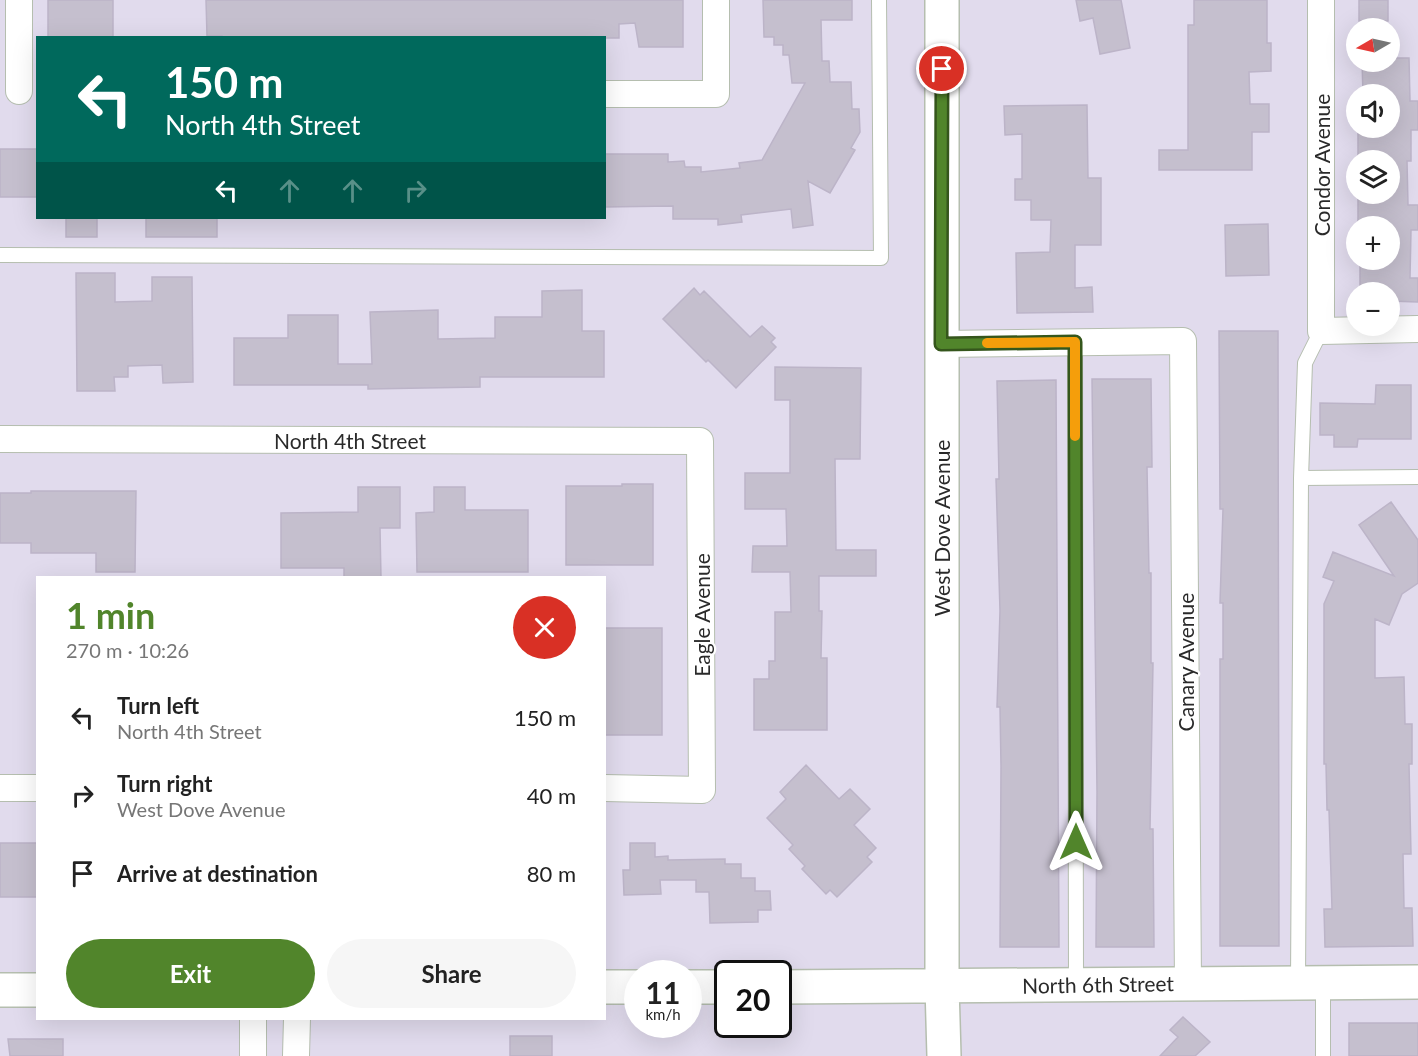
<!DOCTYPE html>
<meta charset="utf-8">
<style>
body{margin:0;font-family:Lato,sans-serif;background:#f6f6f6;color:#222;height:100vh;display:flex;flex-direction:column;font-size:22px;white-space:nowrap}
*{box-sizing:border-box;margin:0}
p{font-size:20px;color:#767676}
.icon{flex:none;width:33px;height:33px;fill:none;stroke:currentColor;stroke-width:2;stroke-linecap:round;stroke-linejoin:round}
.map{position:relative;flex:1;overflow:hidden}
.sheet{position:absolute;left:36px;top:576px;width:570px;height:444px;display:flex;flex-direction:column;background:#fff;border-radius:0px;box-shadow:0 6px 24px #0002}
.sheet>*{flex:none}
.guide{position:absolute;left:36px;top:36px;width:570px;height:183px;border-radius:0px;box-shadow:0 6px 24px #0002;background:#00695c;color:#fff;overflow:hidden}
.needle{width:39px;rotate:261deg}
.buttons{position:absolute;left:1346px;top:18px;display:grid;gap:12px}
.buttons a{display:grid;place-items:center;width:54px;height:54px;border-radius:50%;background:#fff;box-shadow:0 6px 24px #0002;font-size:30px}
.speed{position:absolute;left:624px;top:960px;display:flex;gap:12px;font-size:30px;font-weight:700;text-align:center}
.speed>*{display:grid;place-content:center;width:78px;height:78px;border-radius:50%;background:#fff;box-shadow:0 6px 24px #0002;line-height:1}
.speed small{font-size:15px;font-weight:400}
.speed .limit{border:3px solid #111;border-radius:9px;background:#fff;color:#111}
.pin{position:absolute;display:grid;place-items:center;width:51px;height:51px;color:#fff;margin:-26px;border:3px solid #fff;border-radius:50%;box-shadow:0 2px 6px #0007}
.me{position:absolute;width:66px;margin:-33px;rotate:0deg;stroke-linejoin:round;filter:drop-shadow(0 0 4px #0008)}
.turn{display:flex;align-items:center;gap:21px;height:126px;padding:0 30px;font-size:27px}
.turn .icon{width:78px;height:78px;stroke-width:2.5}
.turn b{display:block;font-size:42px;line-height:51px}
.lanes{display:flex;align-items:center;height:57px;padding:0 30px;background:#0003;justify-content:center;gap:30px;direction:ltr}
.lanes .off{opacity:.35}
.round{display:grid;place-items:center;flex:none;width:63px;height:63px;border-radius:32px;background:#f6f6f6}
.overview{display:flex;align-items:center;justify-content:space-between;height:102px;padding:0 30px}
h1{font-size:36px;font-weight:700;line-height:45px;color:#51852b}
.primary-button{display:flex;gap:12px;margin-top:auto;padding:12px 30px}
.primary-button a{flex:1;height:69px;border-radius:36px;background:#51852b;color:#fff;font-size:24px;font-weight:700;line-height:69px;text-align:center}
.primary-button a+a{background:#f6f6f6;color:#222}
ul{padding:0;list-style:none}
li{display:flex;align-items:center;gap:18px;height:78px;padding:0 30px}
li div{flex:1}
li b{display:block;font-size:22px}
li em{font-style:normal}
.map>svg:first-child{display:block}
.building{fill:#c5bfce;stroke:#bcb4c8;stroke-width:1.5}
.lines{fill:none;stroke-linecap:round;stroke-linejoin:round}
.lane-casing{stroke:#b5beaf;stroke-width:16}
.street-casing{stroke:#b5beaf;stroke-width:28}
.secondary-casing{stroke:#b5beaf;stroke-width:36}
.lane{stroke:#fff;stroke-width:14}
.street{stroke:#fff;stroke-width:26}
.secondary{stroke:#fff;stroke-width:33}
.route-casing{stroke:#35561c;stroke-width:15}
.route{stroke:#51852b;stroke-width:10}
.slow{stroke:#f59e0b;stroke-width:10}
.labels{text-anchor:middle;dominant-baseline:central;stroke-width:4.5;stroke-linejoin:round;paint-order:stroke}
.street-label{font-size:21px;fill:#2a2a2a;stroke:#fff}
</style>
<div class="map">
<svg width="1418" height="1056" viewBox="0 0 1418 1056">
<rect width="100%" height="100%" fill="#e1dbed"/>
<path class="building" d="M48 0H113V38H48Z
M206 0H683V47H639L635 23 619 24V38H222V36H207Z
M763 0H852V20H821L822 61H829L830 82H851L852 109H859L860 132 851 148 855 150 830 193 808 181 813 225 793 228 791 209 741 215 742 222 718 225V219H673V206L604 207V154H668V162L684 161 685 167H701V172L740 168 739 163 762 160 805 83H792L789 55H783V45H774V37H764Z
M1076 0H1121L1130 48 1100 54 1093 18 1080 21Z
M1194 0H1267V43H1271V71L1249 72 1250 104H1269V132H1252V170H1159V150H1188V25H1194Z
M1359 0H1388V21H1359Z
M1389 58H1409L1410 101H1418V130H1411V161H1407L1408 205H1418V230H1411L1410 278H1418V302L1389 301V292H1360V260H1389V226H1358V194H1389V160H1358V128H1389V93H1363L1362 62H1389Z
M1087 105 1088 178H1101V245H1075V288L1092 287 1093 312 1017 313 1016 253 1050 252 1051 220H1031V200H1015V179H1022V134L1005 135 1004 106Z
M0 149H38V197H0Z
M66 218H97V237H66Z
M146 218H217V237H146Z
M1268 224 1269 275 1226 276 1225 225Z
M76 273H115V302L152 301V277H192L193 382 163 383 162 365 128 366V377H114L115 391H77Z
M694 288 700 295 704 291 750 337 762 326 775 338 771 342 776 347 736 388 708 360 706 362 663 319Z
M582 290V331H604V377H480V387L368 389V385H234V338H288V315H338V364H372L370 312 438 310V339L495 338V317H542V291Z
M1219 331H1278L1279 946H1220V659H1223V603H1220L1223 509H1220Z
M775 367 861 368 860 459H835L836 550H876V576H819V611H822L821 658H827V730H754V679H769V661H775V612H791L790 572H752L753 546H787L786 509H745V473H790V400H775Z
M1092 379H1151L1152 467H1147L1149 573H1151V663H1153L1150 829H1153L1154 947H1096L1097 792Z
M1056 380 1059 947H1000L1001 766 1000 707H997L1000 611 996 479H999L997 381Z
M1376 385H1411V439H1358L1357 447H1334V435H1320V403L1375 404Z
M622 484H653V565H566V486H622Z
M358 487H400V528H380L381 578H344V568H281V513L358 512Z
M434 487H465V510H528V572H417L416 513 434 512Z
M31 491H136L135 572H96V553H31V543H0V493H31Z
M1391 502 1418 540V583L1402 594 1389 625 1375 619V678L1404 677 1405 724H1412V764H1409L1411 854H1403L1404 908H1412L1413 946 1325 947 1324 909H1332L1329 810H1327L1326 764H1324V604L1334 581 1323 577 1333 552 1394 576 1359 525Z
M604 628H662V735H604Z
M806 765 839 799 850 789 870 809 854 825 876 848 867 857 872 862 837 897 830 890 826 894 802 869 805 866 789 849 793 845 767 818 786 799 780 792Z
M0 843H38V897H0Z
M630 843H655V857L668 856V860L725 859V864H741V878H755V891H770L771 910H758V922L710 923 709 892H696V880H660L661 894 624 895 623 870H630Z
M1183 1017 1210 1042 1195 1056H1160L1178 1037 1170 1030Z
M1349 1023H1418V1056H1349Z
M510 1036H552V1056H510Z
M8 1039H63V1056H10Z"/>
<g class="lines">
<g class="lane-casing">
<path id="lane" d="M0 255 881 258 879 0
M1075 342 1076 984
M1301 478 1418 477
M1323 982V1056
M1298 983 1301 478 1305 363 1321 331"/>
</g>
<g class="street-casing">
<path id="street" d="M19 0V91
M1321 0V331L1418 329
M604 94H716V0
M941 344 1183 341 1188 983
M0 439 700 441 702 790 604 788
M0 788H38
M253 1056V1018
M296 1056 297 1018"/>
</g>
<g class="secondary-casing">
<path id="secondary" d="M942 0V986L944 1056
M604 987H638
M688 987H728
M778 987 1418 982
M0 990H38"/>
</g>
<use href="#lane" class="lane"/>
<use href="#street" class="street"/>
<use href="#secondary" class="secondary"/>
</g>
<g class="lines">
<g class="route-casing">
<path id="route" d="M942 69 941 344 1075 342 1076 842"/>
</g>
<use href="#route" class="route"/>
<path class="slow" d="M987 343 1075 342V436"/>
</g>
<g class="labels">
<g class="street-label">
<text transform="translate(1321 165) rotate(-90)">Condor Avenue</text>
<text x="350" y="440">North 4th Street</text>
<text transform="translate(941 528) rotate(-90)">West Dove Avenue</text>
<text transform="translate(701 615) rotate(-90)">Eagle Avenue</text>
<text transform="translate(1185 662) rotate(-90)">Canary Avenue</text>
<text transform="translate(1098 984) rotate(-1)">North 6th Street</text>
</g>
</g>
</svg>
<div class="buttons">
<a><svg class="needle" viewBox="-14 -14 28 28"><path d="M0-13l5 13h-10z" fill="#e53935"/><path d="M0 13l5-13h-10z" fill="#767676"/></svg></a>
<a><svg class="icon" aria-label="sound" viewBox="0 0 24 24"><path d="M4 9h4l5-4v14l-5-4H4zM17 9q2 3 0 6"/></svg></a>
<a><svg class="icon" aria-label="layers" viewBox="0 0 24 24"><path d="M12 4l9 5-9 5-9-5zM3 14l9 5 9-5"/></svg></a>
<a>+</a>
<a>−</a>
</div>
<div class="speed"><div>11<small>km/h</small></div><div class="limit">20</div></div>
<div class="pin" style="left:942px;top:69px;background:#d93025"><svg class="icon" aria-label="arrive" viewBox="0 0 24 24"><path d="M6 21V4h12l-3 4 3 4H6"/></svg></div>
<svg class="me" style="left:1076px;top:842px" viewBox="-20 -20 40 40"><path d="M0-17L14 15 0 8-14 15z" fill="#51852b" stroke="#fff" stroke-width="4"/></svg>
<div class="guide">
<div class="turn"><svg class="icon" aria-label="left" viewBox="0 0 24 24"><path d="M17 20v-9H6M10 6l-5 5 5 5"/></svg><div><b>150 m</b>North 4th Street</div></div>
<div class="lanes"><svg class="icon" aria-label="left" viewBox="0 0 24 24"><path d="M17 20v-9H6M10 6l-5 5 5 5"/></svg><svg class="icon off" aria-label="ahead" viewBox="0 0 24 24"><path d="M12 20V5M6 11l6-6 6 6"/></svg><svg class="icon off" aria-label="ahead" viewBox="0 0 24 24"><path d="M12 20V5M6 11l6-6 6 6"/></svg><svg class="icon off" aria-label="right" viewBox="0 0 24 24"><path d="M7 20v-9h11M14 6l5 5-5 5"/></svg></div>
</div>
<section class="sheet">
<div class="overview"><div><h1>1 min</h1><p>270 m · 10:26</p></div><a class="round" style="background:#d93025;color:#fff"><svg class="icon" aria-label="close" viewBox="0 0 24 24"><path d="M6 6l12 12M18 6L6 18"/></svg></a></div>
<ul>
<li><svg class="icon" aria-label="left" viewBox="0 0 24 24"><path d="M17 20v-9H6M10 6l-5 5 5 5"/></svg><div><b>Turn left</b><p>North 4th Street</p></div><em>150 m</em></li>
<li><svg class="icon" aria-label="right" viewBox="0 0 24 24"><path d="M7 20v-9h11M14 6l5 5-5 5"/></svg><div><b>Turn right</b><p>West Dove Avenue</p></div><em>40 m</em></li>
<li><svg class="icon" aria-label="arrive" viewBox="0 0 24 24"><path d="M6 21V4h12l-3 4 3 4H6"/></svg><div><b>Arrive at destination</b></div><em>80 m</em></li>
</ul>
<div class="primary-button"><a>Exit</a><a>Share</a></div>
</section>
</div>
